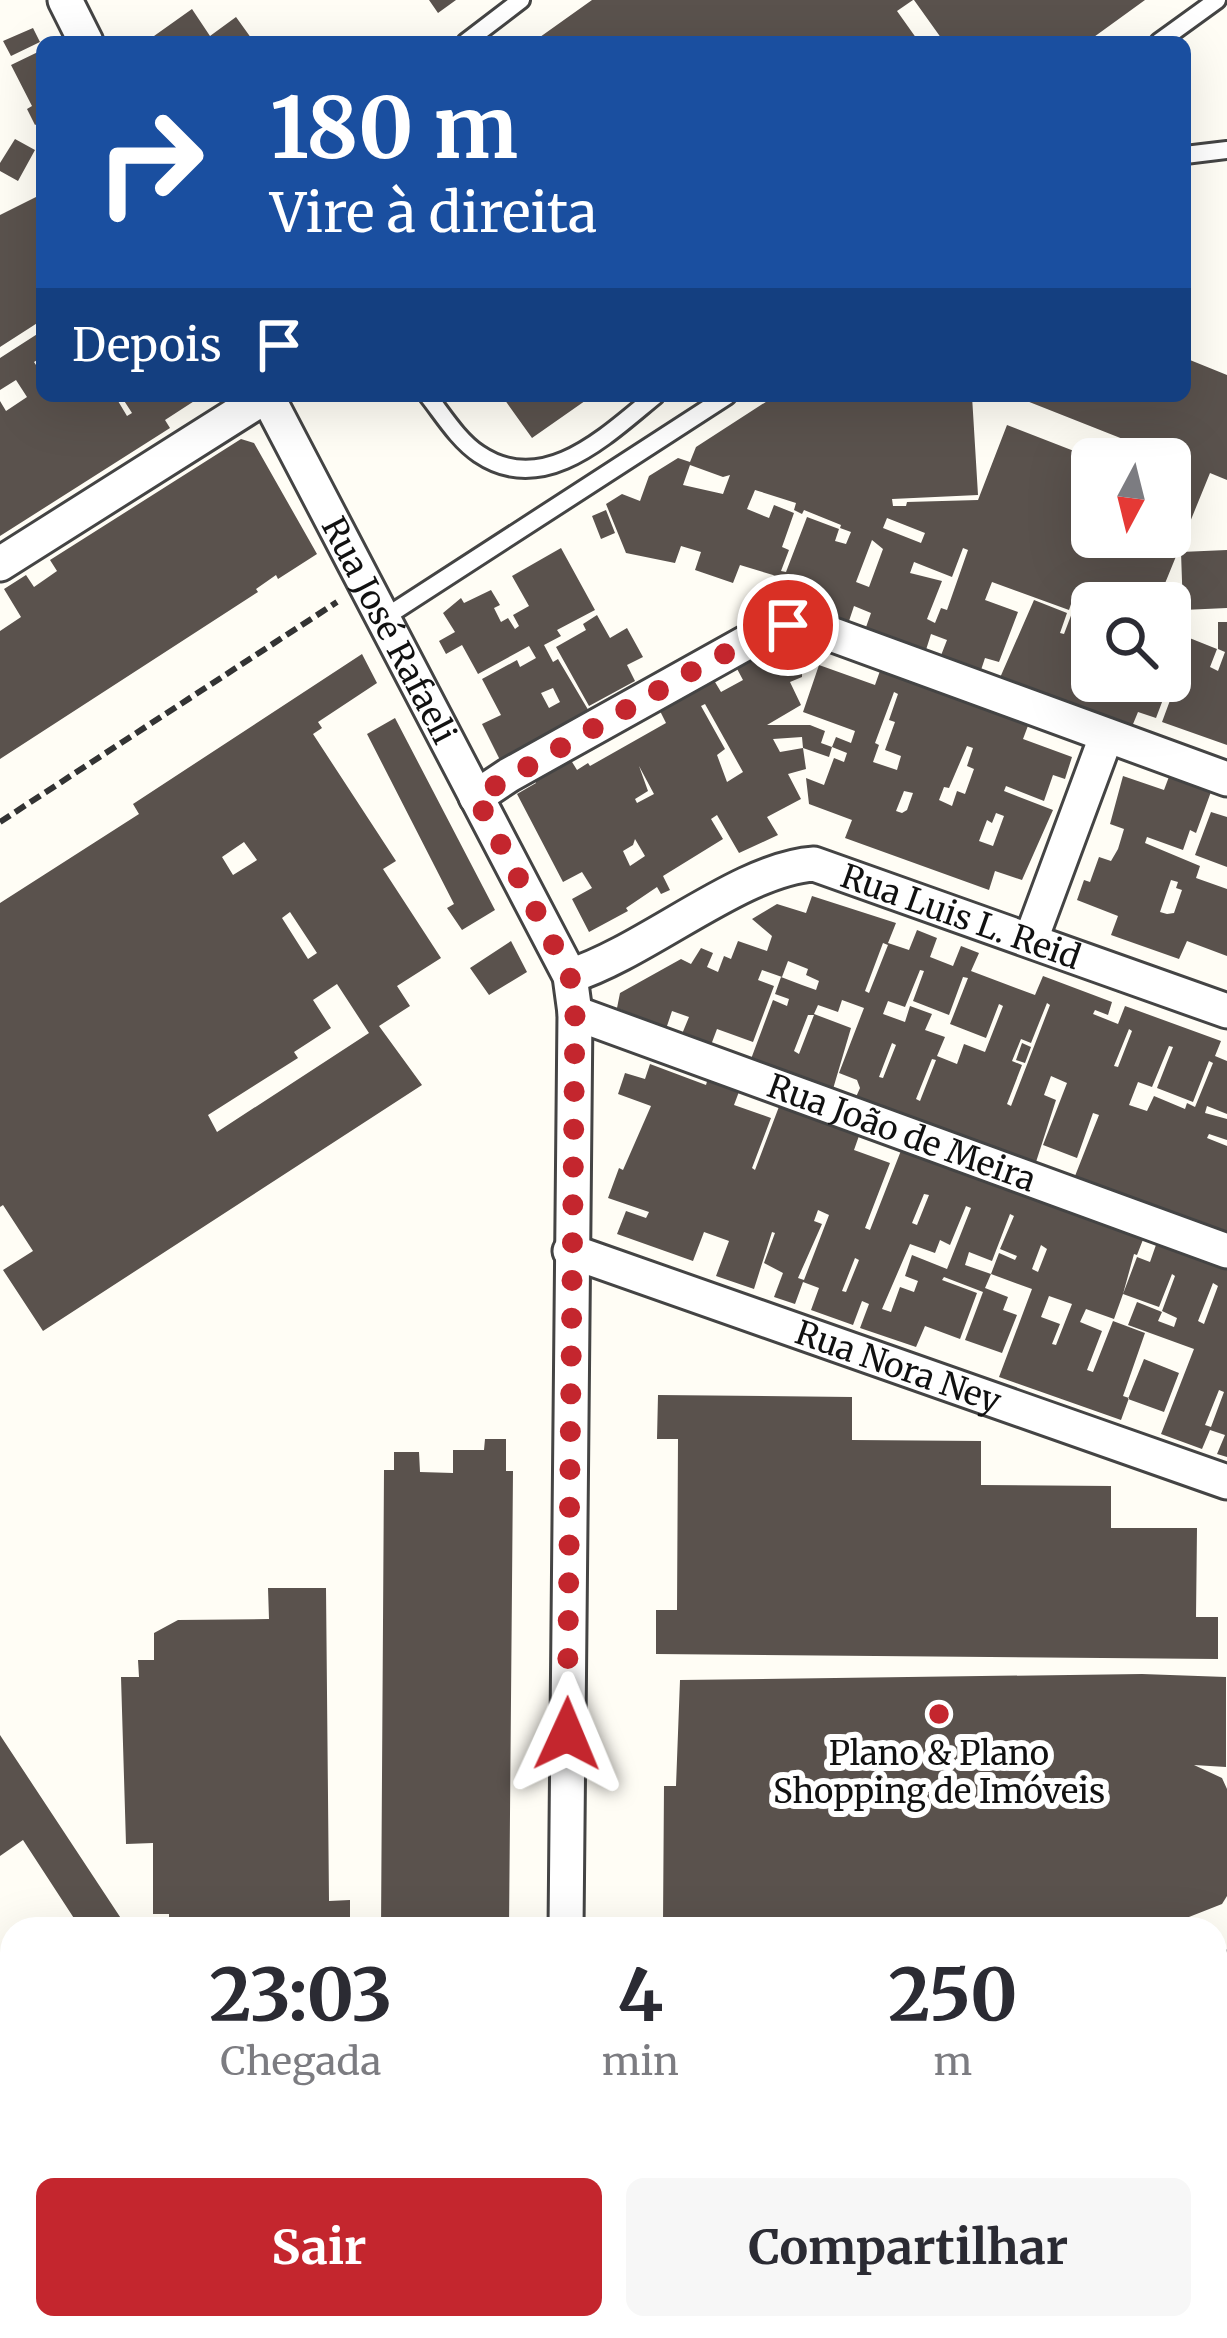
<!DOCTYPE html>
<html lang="pt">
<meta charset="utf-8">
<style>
body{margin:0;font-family:Merriweather,serif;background:#f7f7f7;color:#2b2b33;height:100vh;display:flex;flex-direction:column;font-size:45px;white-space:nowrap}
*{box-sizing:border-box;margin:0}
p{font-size:39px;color:#7c7c81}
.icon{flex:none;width:66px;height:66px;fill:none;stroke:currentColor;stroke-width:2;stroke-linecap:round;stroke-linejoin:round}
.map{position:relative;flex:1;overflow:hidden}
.sheet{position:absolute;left:0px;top:1917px;width:1227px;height:423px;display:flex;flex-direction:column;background:#fff;border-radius:36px 36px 0 0;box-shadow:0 12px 48px #0002}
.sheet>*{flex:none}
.top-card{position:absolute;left:36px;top:36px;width:1155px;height:366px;border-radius:18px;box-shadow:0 12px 48px #0002;background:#1a4fa0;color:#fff;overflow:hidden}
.needle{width:78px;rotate:187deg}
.tools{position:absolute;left:1071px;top:438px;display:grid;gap:24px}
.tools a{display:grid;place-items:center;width:120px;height:120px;border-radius:18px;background:#fff;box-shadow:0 12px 48px #0002;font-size:60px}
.pin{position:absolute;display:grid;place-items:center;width:102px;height:102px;color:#fff;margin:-51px;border:6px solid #fff;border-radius:50%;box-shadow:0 3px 12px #0007}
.me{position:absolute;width:132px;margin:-66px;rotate:1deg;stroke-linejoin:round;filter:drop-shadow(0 0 9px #0008)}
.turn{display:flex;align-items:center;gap:42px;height:252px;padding:0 36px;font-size:54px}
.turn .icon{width:156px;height:156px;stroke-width:2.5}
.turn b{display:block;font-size:84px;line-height:102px}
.then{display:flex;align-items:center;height:114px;padding:0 36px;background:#0003;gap:24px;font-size:45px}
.eta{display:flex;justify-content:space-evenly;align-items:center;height:204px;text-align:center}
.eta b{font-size:72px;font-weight:700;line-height:84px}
.cta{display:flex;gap:24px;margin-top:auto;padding:24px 36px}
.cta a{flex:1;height:138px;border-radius:18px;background:#c4262e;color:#fff;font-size:48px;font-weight:700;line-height:138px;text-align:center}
.cta a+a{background:#f7f7f7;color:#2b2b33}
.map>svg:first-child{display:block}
.industrial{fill:#eee6ef}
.building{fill:#5a524d;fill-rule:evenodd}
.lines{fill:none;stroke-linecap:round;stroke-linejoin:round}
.service-casing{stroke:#444;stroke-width:22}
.minor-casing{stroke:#444;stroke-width:39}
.primary-casing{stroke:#222;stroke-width:57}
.path{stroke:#333;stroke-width:6;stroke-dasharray:12 6;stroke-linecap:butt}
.service{stroke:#fff;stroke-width:16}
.minor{stroke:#fff;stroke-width:33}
.primary{stroke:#f9d66b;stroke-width:51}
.route{stroke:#c4262e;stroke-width:21;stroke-dasharray:0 37.8}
.poi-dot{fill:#c4262e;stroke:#fff;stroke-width:4.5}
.labels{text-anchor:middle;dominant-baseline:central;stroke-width:12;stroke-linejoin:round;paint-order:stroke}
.street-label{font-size:33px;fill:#111;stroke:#fff}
.poi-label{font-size:33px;fill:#111;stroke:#fff}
</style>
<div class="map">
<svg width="1227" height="2338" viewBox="0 0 1227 2338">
<rect width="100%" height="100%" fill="#fffdf5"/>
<path class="industrial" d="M731 2328H1152L1148 2338H738Z"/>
<path class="building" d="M429 0H456L438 13Z
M592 0H913L897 11 919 42H533Z
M914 0H1145L1087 42H944Z
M192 9 210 36 236 17 254 42H158L154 36Z
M33 28 40 42 11 56 3 41Z
M40 51 42 54V129L39 123 35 125 27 109 32 106 11 65Z
M15 139 35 150 18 181 0 171V163Z
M42 194V320L0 347V215Z
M42 331V357L34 362 42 374V396H115L127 416 132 413 121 396H202L165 420 170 428 0 536V401L6 411 27 397 16 380 0 390V358Z
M1185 358 1227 375V480L1210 473 1157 603H1102L1075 592 1069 610 992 582 985 600 1018 612 999 662 985 658 980 673 940 658 947 640 931 634 925 653 865 630 871 613 854 606 848 624 771 596 778 578 773 575 740 565 733 583 695 570 701 552 681 546 675 563 626 553 606 504 622 494 640 501 649 476 678 458 690 462 696 447 775 396H972L978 495 892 499 893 506H906L907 502 978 500 1007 425 1092 458V537H1170V459H1121L1128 441 1014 396H1185ZM690 465 723 477 730 475 723 494 683 485ZM755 490 796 503 794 510 802 514 804 510 841 525 840 528 851 532 846 544 835 541 839 529 807 517 786 572 781 571 789 550 782 547 794 513 774 505 769 518 747 509ZM887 518 925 533 921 543 883 528ZM872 540 883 549 869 587 856 582ZM963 548 968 550 947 610 941 608 935 623 927 619 942 581 910 573 914 562 952 577Z
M502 396H592L532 438Z
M241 439 254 443 317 554 278 579 276 575 256 589 258 592 0 759V631L21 617 4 589 26 575 34 587 57 571 50 560Z
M606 510 615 533 601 539 592 516Z
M561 548 595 610 557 630 561 636 544 645 553 662 558 659 590 713 501 762 482 724 501 715 482 679 517 660 520 667 536 658 529 646 478 674 462 645 446 654 439 641 455 632 443 613 461 598 464 603 491 590 500 605 494 608 501 622 508 618 515 629 519 626 513 615 529 606 512 576ZM553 688 560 702 549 708 541 693Z
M1227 550V608L1183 610 1181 552Z
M1078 597 1092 603V681H1170L1156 718 1138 712 1131 729 999 680 1034 600 1067 613 1060 633 1064 634Z
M597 615 610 638 627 628 643 657 627 665 635 681 589 706 556 647 586 630 583 624Z
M1218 622H1227V745L1162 722 1185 660 1179 657 1170 681V640L1184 646 1187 637 1217 649 1210 667 1218 671 1225 652 1218 649Z
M787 641 802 642V677L790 682 801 705 767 725H810L825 731 821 743 832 747 829 757 803 748 806 769 788 774 801 799 767 817 778 835 739 853 717 815 711 819 723 839 663 876 670 890 661 894 657 887 626 908 628 911 589 932 572 899 592 888 582 872 563 882 517 794 536 783 533 777 569 757 577 770 588 763 590 766 666 723 658 707 712 677 721 692 743 680 735 665ZM705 704 743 772 727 782 717 755 725 749 701 706ZM802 737 803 748 780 752 773 739ZM639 766 654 794 637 803 635 799 648 791ZM635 839 645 856 630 866 623 851 633 845Z
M362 654 377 683 318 722 322 728 313 734 396 861 383 869 441 958 397 986 410 1006 379 1026 422 1085 43 1331 3 1270 33 1251 3 1205 0 1207V903L139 814 133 804ZM244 842 257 860 233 875 222 857ZM290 912 317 953 308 959 282 918ZM337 984 369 1033 217 1132 208 1115 298 1058 294 1052 331 1028 313 1000Z
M819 665 875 685 881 668 1029 723 1023 739 1072 757 1065 779 1053 775 1044 801 1006 786 1004 791 1053 810 1022 880 995 871 989 890 845 838 852 820 809 804 806 778 824 785 834 758 844 762 847 753 832 747 836 737 851 743 855 731 803 712ZM894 692 898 694 889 720 895 722 885 750 901 756 897 770 873 762 879 745 875 743ZM967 746 973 748 967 766 974 769 965 794 957 791 952 806 939 800 944 787 949 788ZM904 791 913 793 907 810 902 813 896 811ZM996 813 1004 816 993 846 979 841 987 820 992 823Z
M395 718 495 910 462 930 447 908 454 904 367 734Z
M1170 774 1212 789 1196 833 1190 830 1183 850 1147 837 1145 843 1200 866 1196 878 1227 889V956L1187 941 1179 959 1111 935 1118 916 1077 900 1084 880 1090 882 1099 857 1111 861 1118 849 1124 829 1110 824 1123 776 1164 790ZM1171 880 1178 882 1176 888 1182 890 1174 913 1167 914 1160 912Z
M1211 812 1227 817V867L1195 855Z
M812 896 896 923 888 943 909 950 917 930 937 938 930 957 953 966 961 946 979 953 971 971 1035 995 1043 976 1112 1002 1108 1015 1095 1010 1093 1014 1118 1024 1125 1006 1221 1041 1215 1056 1227 1061V1114L1207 1106 1205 1113 1227 1119V1140L1209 1134 1207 1138 1227 1146V1232L1075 1176 1099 1115 1093 1113 1077 1158 1043 1145 1067 1083 1051 1076 1044 1095 1056 1100 1036 1162 856 1097 860 1088 857 1080 839 1073 864 1008 842 1000 838 1012 818 1005 814 1014 851 1028 833 1089 751 1059 773 1000 787 1006 789 999 775 994 781 977 802 985 816 990 819 981 806 975 808 969 788 961 782 977 762 970 758 980 774 986 753 1042 717 1029 711 1045 682 1034 689 1017 672 1011 666 1029 617 1008 620 993 681 959 691 964 701 948 713 953 707 967 718 972 724 956 731 959 738 941 767 951 772 936 752 919 777 904 806 913ZM883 943 888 945 869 993 865 991ZM920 970 924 971 913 1001 949 1015 963 977 968 978 950 1024 986 1038 999 1004 1003 1006 985 1052 964 1044 957 1064 937 1056 945 1037 925 1030 932 1014 910 1006 905 1022 883 1014 888 1001 905 1007ZM1047 1003 1050 1005 1011 1106 1007 1104 1022 1065 1012 1061 1021 1039 1031 1043ZM808 1015H814L799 1054 794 1051ZM1129 1029 1132 1031 1118 1067 1114 1066ZM892 1043 896 1045 883 1078 879 1077ZM1169 1046 1173 1047 1157 1088 1193 1102 1209 1061 1213 1063 1195 1107 1187 1103 1185 1109 1154 1096 1147 1111 1129 1105 1138 1082 1152 1087ZM932 1059 936 1060 920 1101 916 1099Z
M511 941 527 972 489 995 470 968Z
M1022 1043 1031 1047 1025 1063 1016 1060Z
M650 1064 706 1085 708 1078 740 1089 734 1105 771 1118 752 1168 755 1170 780 1104 860 1133 854 1150 890 1163 865 1228 870 1230 902 1148 1144 1237 1137 1255 1134 1254 1123 1294 1137 1257 1150 1262 1157 1242 1227 1268V1457L1217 1454 1225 1435 1210 1430 1202 1449 1161 1434 1194 1349 1128 1325 1137 1302 1162 1312 1158 1321 1174 1327 1177 1318 1162 1311 1175 1276 1172 1274 1159 1307 1123 1294 1114 1319 1086 1309 1080 1322 1102 1331 1087 1370 1093 1372 1113 1321 1145 1333 1123 1396 1129 1398 1121 1420 999 1377 1032 1289 991 1274 999 1253 1015 1260 1017 1256 1000 1249 1014 1216 1010 1214 992 1261 969 1252 965 1265 991 1274 985 1288 1008 1297 1003 1310 1017 1315 1002 1353 965 1340 983 1292 944 1277 942 1280 977 1293 960 1339 925 1326 916 1347 860 1328 869 1304 862 1301 853 1325 811 1310 819 1288 803 1282 795 1304 774 1297 783 1273 764 1263 775 1233 772 1232 754 1289 716 1276 729 1241 704 1232 693 1261 617 1234 626 1211 646 1218 649 1212 608 1198 619 1168 623 1170 651 1106 618 1094 625 1073 645 1079ZM924 1194 929 1195 917 1225 912 1223ZM966 1206 971 1208 947 1269 912 1255 905 1276 918 1281 914 1292 900 1287 891 1312 882 1309 910 1244 935 1253 940 1240 950 1245ZM818 1210 829 1215 804 1280 798 1278 822 1224 814 1221ZM1041 1245 1047 1249 1038 1272 1032 1269ZM855 1258 859 1260 846 1292 842 1291ZM1213 1283 1218 1286 1204 1324 1198 1321ZM1049 1296 1072 1304 1056 1345 1052 1344 1060 1324 1041 1317ZM1219 1390 1224 1392 1211 1427 1205 1425Z
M1144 1359 1179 1373 1164 1412 1128 1399Z
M658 1395 852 1397V1440L981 1441V1485L1111 1486V1528H1197L1196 1617H1218V1659L656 1654V1610H677L678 1439H657Z
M485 1439H506V1471H513L509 1929H381L384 1470H394V1452H419L420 1472 453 1473V1450H484Z
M268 1588H326L329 1901 350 1900V1929H169V1914H153V1843L126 1844 121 1677H139L138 1660H154V1633L178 1620 269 1619Z
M1142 1674 1226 1677V1767L1194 1765 1222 1778 1227 1789V1896L1222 1904 1161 1928 1147 1929H670L671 1922H663L664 1786H676L680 1680Z
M0 1735 128 1929H81L23 1840 0 1856Z
M152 2328H684L691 2338H158Z"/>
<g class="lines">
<g class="service-casing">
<path id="service" d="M466 42 521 0
M1159 42 1217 0
M1185 155 1227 150
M428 396C443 415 458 440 479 454 544 498 607 435 655 396
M384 618 727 396
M0 2233 12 2251
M0 2289 12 2306
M27 2328 33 2338
M65 2328 72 2338
M703 2328 710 2338"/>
</g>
<g class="minor-casing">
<g id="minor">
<path d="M65 0 86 42"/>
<path id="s1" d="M267 396 570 976 575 1013 566 1929"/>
<path d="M0 564 266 396"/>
<path d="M476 797 509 775 769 630 796 625 828 633 1227 779"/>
<path d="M1031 939 1106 737"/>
<path id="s2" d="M570 976C648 951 740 869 814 864L1227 1011"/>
<path id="s3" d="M575 1013 1227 1251"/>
<path id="s4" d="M570 1251 1227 1482"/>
</g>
</g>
<g class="primary-casing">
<path id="primary" d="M1215 1978H1227
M0 1986H12
M1215 2057H1227
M0 2101H12"/>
</g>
<path class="path" d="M0 822 337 602"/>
<use href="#service" class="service"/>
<use href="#minor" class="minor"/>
<use href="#primary" class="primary"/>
</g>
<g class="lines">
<path class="route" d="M567 1734 575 1013 570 976 476 797 685 675 769 630 788 625"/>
</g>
<circle class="poi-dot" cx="939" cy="1714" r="12"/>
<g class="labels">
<g class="street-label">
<text stroke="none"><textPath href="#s1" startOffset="264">Rua José Rafaeli</textPath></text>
<text stroke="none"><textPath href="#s2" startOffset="426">Rua Luis L. Reid</textPath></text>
<text stroke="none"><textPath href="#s3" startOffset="348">Rua João de Meira</textPath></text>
<text stroke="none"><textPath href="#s4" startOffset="348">Rua Nora Ney</textPath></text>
</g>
<g class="poi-label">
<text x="939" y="1753">Plano &amp; Plano<tspan x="939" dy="38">Shopping de Imóveis</tspan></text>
</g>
</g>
</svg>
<div class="tools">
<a><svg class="needle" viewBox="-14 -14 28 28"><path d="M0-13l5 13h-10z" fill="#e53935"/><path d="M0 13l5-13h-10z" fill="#7c7c81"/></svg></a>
<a><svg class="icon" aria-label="search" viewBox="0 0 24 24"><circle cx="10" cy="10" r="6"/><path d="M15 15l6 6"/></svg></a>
</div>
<div class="pin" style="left:788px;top:625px;background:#d93025"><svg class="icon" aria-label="arrive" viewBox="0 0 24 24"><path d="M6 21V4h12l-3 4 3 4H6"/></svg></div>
<svg class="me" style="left:567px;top:1734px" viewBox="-20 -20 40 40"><path d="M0-17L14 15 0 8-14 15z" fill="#c4262e" stroke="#fff" stroke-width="4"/></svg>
<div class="top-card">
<div class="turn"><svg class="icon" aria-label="right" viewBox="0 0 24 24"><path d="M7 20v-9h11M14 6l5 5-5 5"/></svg><div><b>180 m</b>Vire à direita</div></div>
<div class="then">Depois<svg class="icon" aria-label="arrive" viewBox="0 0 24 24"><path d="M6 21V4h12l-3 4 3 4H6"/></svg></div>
</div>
<section class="sheet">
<div class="eta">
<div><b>23:03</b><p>Chegada</p></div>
<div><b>4</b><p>min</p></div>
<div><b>250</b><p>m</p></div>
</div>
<div class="cta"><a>Sair</a><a>Compartilhar</a></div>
</section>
</div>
